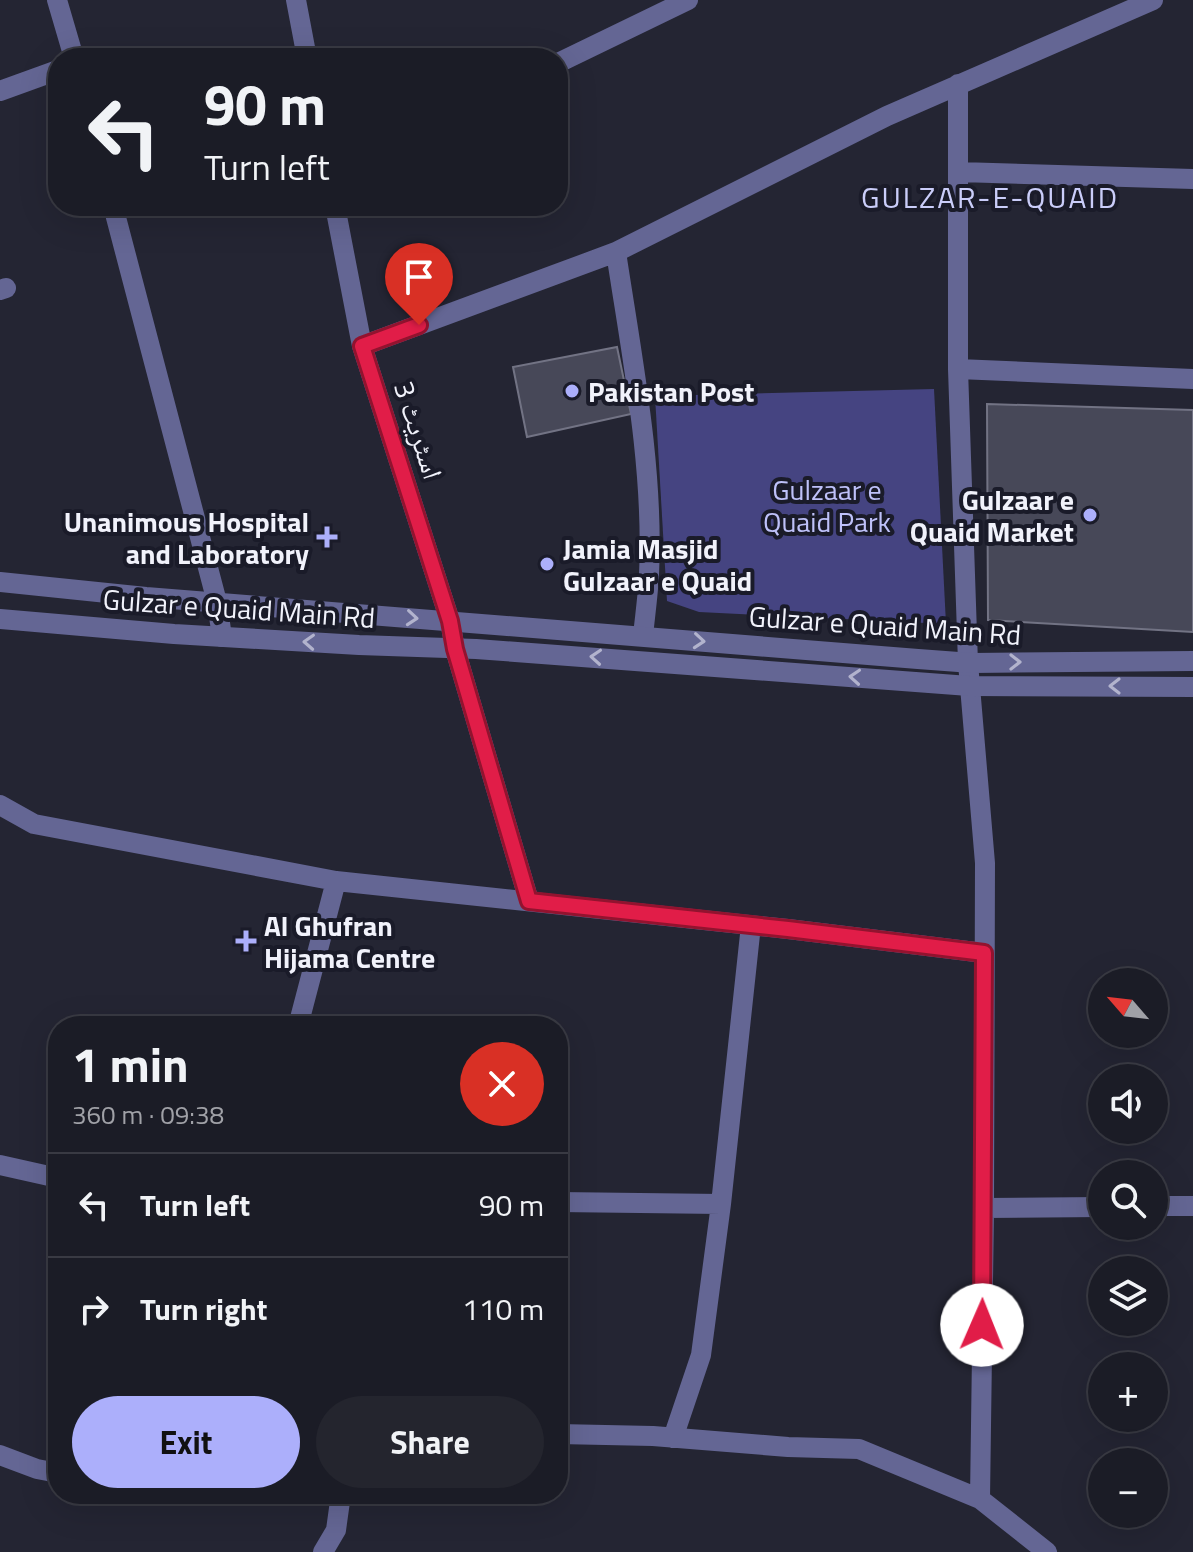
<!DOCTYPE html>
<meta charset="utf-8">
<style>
body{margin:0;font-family:"Titillium Web","Noto Naskh Arabic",sans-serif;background:#24252e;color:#f1f3f6;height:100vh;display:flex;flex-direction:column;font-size:30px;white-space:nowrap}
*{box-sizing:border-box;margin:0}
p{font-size:26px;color:#a0a1a7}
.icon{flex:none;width:44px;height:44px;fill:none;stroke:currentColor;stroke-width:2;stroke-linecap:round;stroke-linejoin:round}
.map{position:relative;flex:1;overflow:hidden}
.panel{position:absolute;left:48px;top:1016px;width:520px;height:488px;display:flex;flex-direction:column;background:#1b1c26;border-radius:32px;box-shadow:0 8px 32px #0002,0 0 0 2px #393a43}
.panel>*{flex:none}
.hud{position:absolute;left:48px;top:48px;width:520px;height:168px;border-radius:32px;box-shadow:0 8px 32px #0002,0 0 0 2px #393a43;background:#1b1c26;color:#f1f3f6;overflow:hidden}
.needle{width:52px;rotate:298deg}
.controls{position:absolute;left:1088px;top:968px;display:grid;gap:16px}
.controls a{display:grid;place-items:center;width:80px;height:80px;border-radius:50%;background:#1b1c26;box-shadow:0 8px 32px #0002,0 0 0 2px #393a43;font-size:40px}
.pin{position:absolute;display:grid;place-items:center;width:68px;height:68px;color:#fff;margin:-82px -34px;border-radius:50% 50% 50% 0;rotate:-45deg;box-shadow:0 0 8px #0007}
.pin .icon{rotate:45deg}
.me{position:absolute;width:88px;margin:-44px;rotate:1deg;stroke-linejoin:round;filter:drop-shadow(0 0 6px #0008)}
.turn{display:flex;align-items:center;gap:28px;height:168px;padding:0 24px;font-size:36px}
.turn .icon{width:104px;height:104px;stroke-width:2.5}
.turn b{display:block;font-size:56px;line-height:68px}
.round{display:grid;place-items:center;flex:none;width:84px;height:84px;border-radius:42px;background:#24252e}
.head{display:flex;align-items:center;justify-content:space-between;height:136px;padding:0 24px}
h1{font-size:48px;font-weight:700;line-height:60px}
.primary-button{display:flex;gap:16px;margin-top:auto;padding:16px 24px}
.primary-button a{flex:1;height:92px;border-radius:48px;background:#acaffb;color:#111;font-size:32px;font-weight:700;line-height:92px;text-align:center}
.primary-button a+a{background:#24252e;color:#f1f3f6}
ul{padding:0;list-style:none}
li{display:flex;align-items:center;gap:24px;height:104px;padding:0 24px;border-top:2px solid #393a43}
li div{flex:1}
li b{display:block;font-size:30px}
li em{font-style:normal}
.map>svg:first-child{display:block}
.green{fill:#454481}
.building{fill:#474858;stroke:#727384;stroke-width:2}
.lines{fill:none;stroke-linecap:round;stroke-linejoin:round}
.minor{stroke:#646694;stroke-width:20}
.tertiary{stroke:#646694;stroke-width:20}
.oneway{stroke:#b2b3cd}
.route-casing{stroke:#92132f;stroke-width:20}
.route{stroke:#e11d48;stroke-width:14}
.poi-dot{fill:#acaffb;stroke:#1a1b29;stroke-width:3}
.labels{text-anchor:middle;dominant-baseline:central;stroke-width:8;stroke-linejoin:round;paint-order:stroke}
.poi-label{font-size:28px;font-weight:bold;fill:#f1f2fb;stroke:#1a1b29;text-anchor:start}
.street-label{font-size:28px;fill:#f1f2fb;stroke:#1a1b29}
.park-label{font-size:28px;fill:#bec1f9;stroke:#1a1b29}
.neighbourhood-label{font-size:30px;letter-spacing:2px;fill:#cacdf9;stroke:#1a1b29}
</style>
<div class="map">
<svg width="1193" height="1552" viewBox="0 0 1193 1552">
<rect width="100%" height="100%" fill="#242533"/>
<path class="green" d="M934 389 946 624 699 612 667 601 655 396Z"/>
<path class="building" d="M617 347 631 414 527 437 513 367Z
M987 404 1193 410V632L988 620Z"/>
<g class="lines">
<path class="minor" d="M57 0 74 58
M296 0 307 58
M558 63 688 0
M958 84V369L968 663 985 863 984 1208 980 1499
M0 91 58 70
M959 172 1193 179
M113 206 217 602 222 637
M335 206 362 346 450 621 455 649 529 901
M616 252C632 358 654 468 649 575 648 595 645 616 643 636
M0 290 6 288
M362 346 616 252 887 116 1153 0
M958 369 1193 379
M0 805 34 824 336 881 788 929 984 953
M298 1026 336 881
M0 1165 58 1178
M558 1202 721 1204
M1154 1206H1193
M984 1208 1102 1207
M558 1434 653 1436 788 1447 859 1449 980 1499 1047 1552
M673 1438 701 1355 721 1204 751 925
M0 1455 37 1469 58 1473
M323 1552 336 1530 341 1494"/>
<path class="tertiary" d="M0 582 146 597 918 659 972 663 1193 661
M0 619 174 634 359 645 476 649 969 686 1193 687"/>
</g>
<defs><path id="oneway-chevron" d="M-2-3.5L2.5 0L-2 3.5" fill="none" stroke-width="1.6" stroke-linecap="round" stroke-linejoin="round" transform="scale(2)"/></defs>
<g class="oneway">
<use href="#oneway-chevron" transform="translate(412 618) rotate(5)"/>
<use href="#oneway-chevron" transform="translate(699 641) rotate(5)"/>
<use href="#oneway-chevron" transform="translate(309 642) rotate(-177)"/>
<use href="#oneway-chevron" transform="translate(596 657) rotate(-176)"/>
<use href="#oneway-chevron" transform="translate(1015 662)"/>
<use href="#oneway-chevron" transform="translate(855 677) rotate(-176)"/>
<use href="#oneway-chevron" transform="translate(1115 686) rotate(-180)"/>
</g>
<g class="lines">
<g class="route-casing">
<path id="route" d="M419 325 362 346 450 621 455 649 529 901 788 929 984 953 982 1325"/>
</g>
<use href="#route" class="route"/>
</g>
<g class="poi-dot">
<circle cx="572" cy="391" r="8"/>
<circle cx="1090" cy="515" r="8"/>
<path d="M323 525h8v8h8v8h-8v8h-8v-8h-8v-8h8z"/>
<circle cx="547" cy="564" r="8"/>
<path d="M242 929h8v8h8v8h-8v8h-8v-8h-8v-8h8z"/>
</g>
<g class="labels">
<g class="poi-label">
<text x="588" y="391">Pakistan Post</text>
<text x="1074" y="499" text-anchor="end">Gulzaar e<tspan x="1074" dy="32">Quaid Market</tspan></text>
<text x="309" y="521" text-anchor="end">Unanimous Hospital<tspan x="309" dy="32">and Laboratory</tspan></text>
<text x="563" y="548">Jamia Masjid<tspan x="563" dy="32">Gulzaar e Quaid</tspan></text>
<text x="264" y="925">Al Ghufran<tspan x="264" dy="32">Hijama Centre</tspan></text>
</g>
<g class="street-label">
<text transform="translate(419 430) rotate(72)">اسٹریٹ 3</text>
<text transform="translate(239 608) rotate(4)">Gulzar e Quaid Main Rd</text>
<text transform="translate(885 625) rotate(4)">Gulzar e Quaid Main Rd</text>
</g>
<g class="park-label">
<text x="827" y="489">Gulzaar e<tspan x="827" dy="32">Quaid Park</tspan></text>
</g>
<g class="neighbourhood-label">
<text x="990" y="197">GULZAR-E-QUAID</text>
</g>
</g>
</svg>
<div class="controls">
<a><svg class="needle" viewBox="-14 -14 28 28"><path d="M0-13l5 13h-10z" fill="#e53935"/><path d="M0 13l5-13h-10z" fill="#a0a1a7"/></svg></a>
<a><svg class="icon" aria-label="sound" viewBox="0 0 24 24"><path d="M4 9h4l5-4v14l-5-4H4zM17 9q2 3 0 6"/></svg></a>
<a><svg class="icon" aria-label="search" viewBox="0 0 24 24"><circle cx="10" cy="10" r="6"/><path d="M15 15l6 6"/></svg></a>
<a><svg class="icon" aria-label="layers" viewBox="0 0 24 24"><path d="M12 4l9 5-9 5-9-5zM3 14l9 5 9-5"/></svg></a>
<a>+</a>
<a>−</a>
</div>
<div class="pin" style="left:419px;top:325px;background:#d93025"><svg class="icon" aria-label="arrive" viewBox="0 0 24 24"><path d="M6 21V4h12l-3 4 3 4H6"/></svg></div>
<svg class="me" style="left:982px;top:1325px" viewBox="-20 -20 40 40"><circle r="19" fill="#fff"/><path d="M0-13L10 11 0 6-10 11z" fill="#e11d48"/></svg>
<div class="hud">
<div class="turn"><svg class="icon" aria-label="left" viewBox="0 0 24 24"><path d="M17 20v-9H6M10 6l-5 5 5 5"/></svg><div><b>90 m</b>Turn left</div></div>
</div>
<section class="panel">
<div class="head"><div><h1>1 min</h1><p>360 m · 09:38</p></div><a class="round" style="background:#d93025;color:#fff"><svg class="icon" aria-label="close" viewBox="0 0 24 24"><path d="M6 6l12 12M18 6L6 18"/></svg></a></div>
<ul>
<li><svg class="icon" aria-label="left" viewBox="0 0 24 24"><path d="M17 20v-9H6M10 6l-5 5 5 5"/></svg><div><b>Turn left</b></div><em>90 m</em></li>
<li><svg class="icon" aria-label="right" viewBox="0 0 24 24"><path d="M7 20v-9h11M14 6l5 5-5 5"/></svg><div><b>Turn right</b></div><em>110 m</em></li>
</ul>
<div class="primary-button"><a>Exit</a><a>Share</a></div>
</section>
</div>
